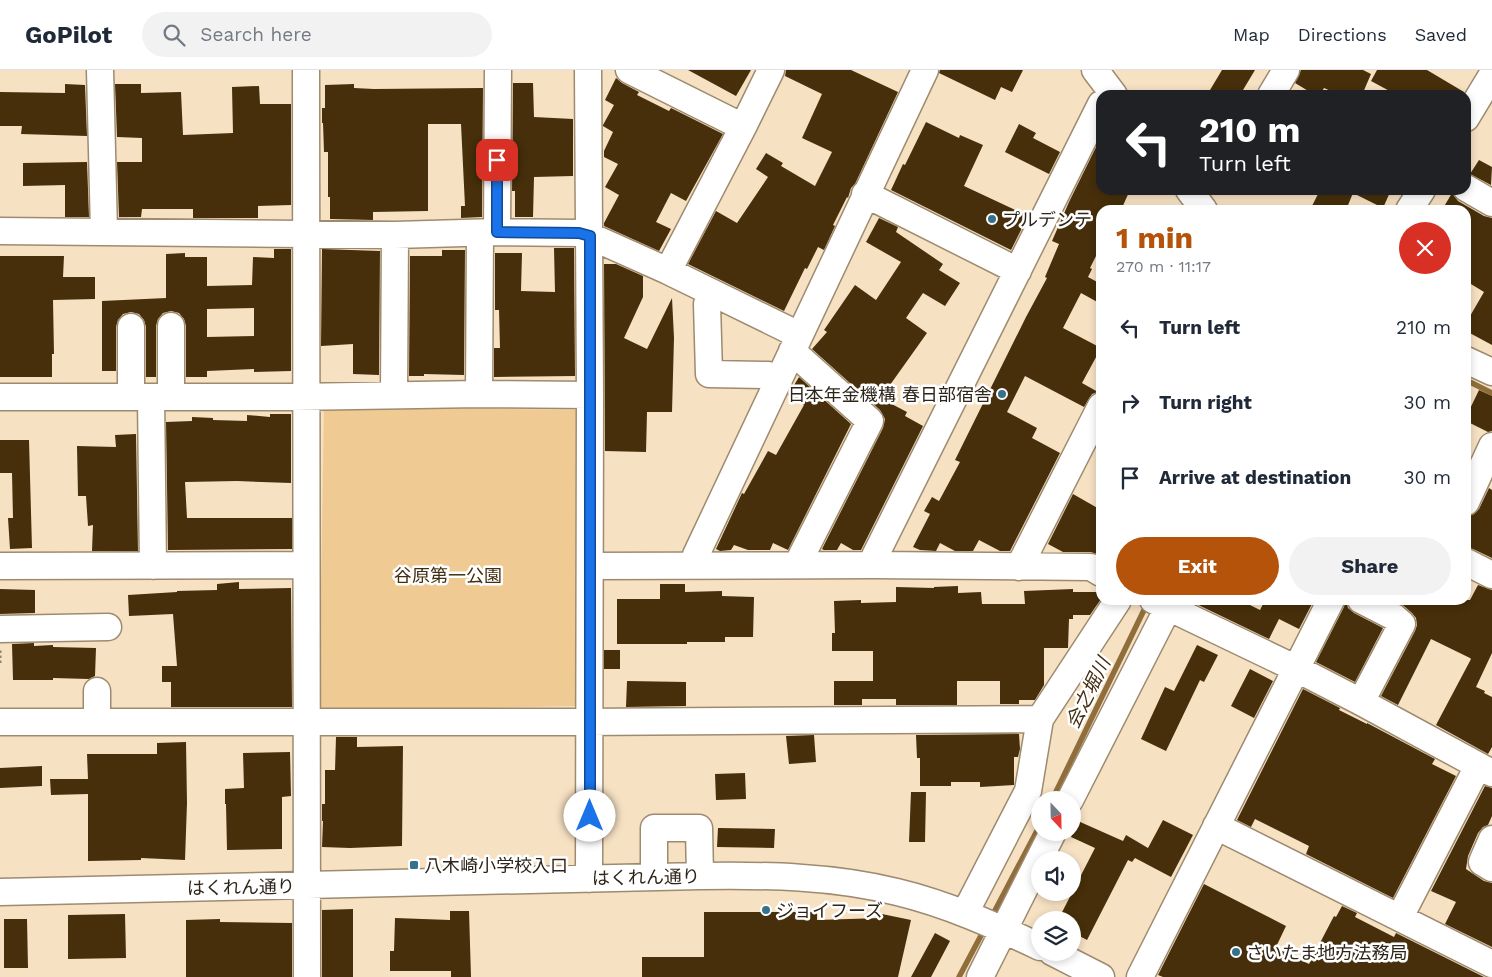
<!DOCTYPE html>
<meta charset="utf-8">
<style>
body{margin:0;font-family:"Work Sans","Noto Sans JP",sans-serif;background:#f2f2f3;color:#1f2937;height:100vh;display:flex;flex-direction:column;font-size:19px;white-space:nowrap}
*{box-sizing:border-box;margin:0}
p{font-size:16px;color:#747a83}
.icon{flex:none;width:28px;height:28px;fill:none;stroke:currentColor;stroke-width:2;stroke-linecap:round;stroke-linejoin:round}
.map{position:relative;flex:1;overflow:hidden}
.panel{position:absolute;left:1096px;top:135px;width:375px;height:400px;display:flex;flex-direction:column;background:#fff;border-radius:15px;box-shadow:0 2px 8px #0003}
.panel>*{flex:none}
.guide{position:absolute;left:1096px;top:20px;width:375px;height:105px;border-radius:15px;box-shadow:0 2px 8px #0003;background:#202124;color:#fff;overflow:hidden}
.needle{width:32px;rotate:158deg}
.tools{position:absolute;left:1031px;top:721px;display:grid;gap:10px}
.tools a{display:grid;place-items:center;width:50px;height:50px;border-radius:50%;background:#fff;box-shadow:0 2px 8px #0003;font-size:25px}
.pin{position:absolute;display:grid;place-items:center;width:42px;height:42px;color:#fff;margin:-21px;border-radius:10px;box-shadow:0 2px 8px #0006}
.me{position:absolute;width:55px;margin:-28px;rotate:0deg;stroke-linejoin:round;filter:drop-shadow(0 0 4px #0008)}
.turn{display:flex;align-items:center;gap:18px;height:105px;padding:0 20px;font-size:22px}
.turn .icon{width:65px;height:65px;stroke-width:2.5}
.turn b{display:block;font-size:35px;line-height:42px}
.round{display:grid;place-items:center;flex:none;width:52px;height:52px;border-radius:26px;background:#f2f2f3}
.head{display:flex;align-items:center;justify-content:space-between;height:85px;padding:0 20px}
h1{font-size:30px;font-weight:700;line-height:38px;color:#b45309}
.action{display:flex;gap:10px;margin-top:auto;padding:10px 20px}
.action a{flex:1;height:58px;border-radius:30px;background:#b45309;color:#fff;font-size:20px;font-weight:700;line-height:58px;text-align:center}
.action a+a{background:#f2f2f3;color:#1f2937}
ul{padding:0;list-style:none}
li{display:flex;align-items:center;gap:15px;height:75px;padding:0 20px}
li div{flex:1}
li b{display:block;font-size:19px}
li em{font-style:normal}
header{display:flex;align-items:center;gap:30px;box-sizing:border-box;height:70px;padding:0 25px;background:#fff;border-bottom:1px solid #e0e1e3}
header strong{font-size:24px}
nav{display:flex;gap:28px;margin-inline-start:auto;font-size:18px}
.search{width:350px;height:45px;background:#f2f2f3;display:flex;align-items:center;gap:12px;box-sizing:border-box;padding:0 18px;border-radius:28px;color:#747a83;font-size:19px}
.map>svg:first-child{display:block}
.green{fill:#f0ca93}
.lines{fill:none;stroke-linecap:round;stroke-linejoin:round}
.stream{stroke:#906e3c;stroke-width:5.5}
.building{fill:#462f0a;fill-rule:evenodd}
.minor-casing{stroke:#9e8b6f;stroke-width:29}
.path{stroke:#8f816d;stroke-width:3;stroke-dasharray:2.5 2.5;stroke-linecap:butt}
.minor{stroke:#fff;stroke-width:26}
.route-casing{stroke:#114b97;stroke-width:12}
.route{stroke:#1a73e8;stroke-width:9}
.poi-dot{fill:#357188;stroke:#fff;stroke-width:2}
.labels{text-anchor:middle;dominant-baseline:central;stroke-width:5;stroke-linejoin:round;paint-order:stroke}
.poi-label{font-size:18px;fill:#2d251a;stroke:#fff;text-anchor:start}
.park-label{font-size:18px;fill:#422f11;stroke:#fff}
.street-label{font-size:18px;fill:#2d251a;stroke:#fff}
.water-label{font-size:19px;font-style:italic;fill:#433013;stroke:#fff}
</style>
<header>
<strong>GoPilot</strong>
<div class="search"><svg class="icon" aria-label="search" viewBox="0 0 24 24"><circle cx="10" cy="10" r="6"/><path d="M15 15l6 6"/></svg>Search here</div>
<nav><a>Map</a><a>Directions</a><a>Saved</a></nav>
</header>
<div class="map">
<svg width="1492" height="907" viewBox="0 0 1492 907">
<rect width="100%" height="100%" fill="#f6e1c3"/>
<path class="green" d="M324 336 576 340 575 636 319 642Z"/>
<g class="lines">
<path class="stream" d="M1466 310 1492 323
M1052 730 1144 540 1149 534
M991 848 1040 755
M959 907 985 858"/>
</g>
<path class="building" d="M688 0H751L736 26Z
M786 0H851L898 22 855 114 851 118 848 128 847 127 833 155 835 156 824 180 818 177 807 199 805 198 784 241 688 194 716 141 737 153 768 107 756 99 766 83 783 93 781 96 815 116 832 82 802 68 822 24 785 6Z
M940 0H1023L1012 22 1001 17 995 30 939 3Z
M1222 0H1255L1240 25H1207Z
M1301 0H1363L1371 4 1362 25H1340L1324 18 1320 25H1315L1295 13Z
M1377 0H1427L1464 22 1462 25H1397L1371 11Z
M616 8 622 13 639 22 637 25 669 41 671 38 723 64 686 131 671 123 656 152 671 159 659 181 604 156V153L619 125 605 117 618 94 604 87V81L613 62 603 56V55L614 35 605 30Z
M513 13H533L534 47 573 49V106L534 107 533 147H515V121H512Z
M65 14 85 15 87 66 21 64 22 56H0V22L65 23Z
M115 14H141V23L181 22 183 65 233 63 232 17 259 16 260 34H291V135L258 136V148H193V139H142L141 147H119L117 92H142V68L117 67Z
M354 14V18L374 19 483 18 482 147 461 148V136H465L461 54H428V141L373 142V150L330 149V127H328V82H324L323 53H322V38H325V15Z
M926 52 959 68 960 65 983 75 964 116 1028 146 1011 180 891 120 903 94 905 95Z
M1019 54 1036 63 1033 68 1060 82 1049 104 1005 82Z
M1101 67V120H1130L1121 140H1101V176L1090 198 1092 199 1088 207 1101 214V234L1081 223 1063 258 1101 278 1082 313 1098 322 1092 324 1084 337 1025 306 1007 342 1037 358 1032 368 1060 383 1010 481H1000L979 470 973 481H955L940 473 936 481 920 480 913 477 930 444 924 441 932 427 939 431 960 392 955 390 1026 247 1047 208 1045 207 1059 174 1052 171 1069 132Z
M1479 90 1492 97 1491 115 1470 104Z
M87 92 89 147H65V115L23 116V93Z
M1320 120H1391L1383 138 1353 123 1346 140H1310Z
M1452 123 1458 131 1484 146 1492 148V275L1466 261V253L1484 222 1466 211V140H1442Z
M879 148 898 157 896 162 943 194 939 200 960 213 945 236 923 223 906 248 927 263 885 322 888 326 884 330 907 342 905 346 923 356 861 480H853L841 473 837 480H824L822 479 883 358 885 349 880 340 812 279 827 262 824 260 855 215 876 230 901 192 866 172Z
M554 178H574L575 306 494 307V278H500L499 240H495V183H522L521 221 555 222Z
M274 179H291V301L254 302V299L207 301V307H186V256L184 249 179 243 171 241 163 243 158 249 156 256V307H146V257L144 250 139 244 131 242 123 244 118 250 116 257V301H102V231L166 228V184L185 183V187H207V216L252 215 253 187 274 188ZM254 238V266L207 267V239Z
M322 179 380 181 379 305 353 304V274L321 276Z
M442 180H465L464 305 424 304V306H409L410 186H442Z
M0 186H64L63 207H95V229L53 230 54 284H52V307H0Z
M604 194H616L643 206V227L624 268 647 279 672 228 674 268 672 342H647L646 382 605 381Z
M799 307 851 354 788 480 773 473 770 480H748L734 475 731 480 720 481 716 479 742 423 744 424 768 381 776 385 804 335 788 325Z
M1479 320 1492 326V361L1488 362 1466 351V347Z
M270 344H291V413L237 411 185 412 187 448H292V479L168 480 166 352 192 351V347L213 348V350L247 351V345L270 347Z
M136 364 138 481H92L93 455 88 456 86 426H78L77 376 116 377 115 365Z
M0 370H29L32 478 10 479 8 448H13L12 403H0Z
M1489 418 1492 420V488L1473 479 1466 477V447L1474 444 1479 439Z
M1073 424 1101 440V486L1091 482H1063L1048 474Z
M239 512V519L291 518 292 637H171V612H162V596H177L173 544 129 546 128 525 177 522V521L217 520V514Z
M660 514H685V522L722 521V526L754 527 753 567H725V572H687V574H617V529H660Z
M1478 515 1492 520V583L1476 617 1485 621 1484 623 1492 627V677L1488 684 1436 655 1471 589 1470 588 1431 569 1398 635 1381 626 1415 561 1417 555 1416 548 1412 543 1404 536 1394 530H1470Z
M958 516V523L981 522 982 534H1025L1024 521 1073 519V522H1101V529L1090 545H1073V549H1069L1068 578H1044V615L1035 630H1019V634H1000V611H957V635H896V629H862V635H834V611H873V581H832V563H835L834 531 861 530V533L896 532V517L934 518V517Z
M0 519 35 520V543L0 544Z
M1188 530H1240L1260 540 1265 530H1314L1299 559 1279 549 1269 569Z
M1346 530 1348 538 1354 543 1383 558 1355 612 1316 592 1344 537Z
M34 573V576L53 575V577L96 578 95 606 89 609 53 608V610H13L12 574Z
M1197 575 1218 585 1204 612 1200 610 1166 681 1141 669 1165 617 1174 621Z
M604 580H620V599H604Z
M1250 599 1273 611 1254 648 1231 636Z
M627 611 686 612V636L626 637Z
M1303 619 1340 638 1339 640 1367 654V653L1435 689 1432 694 1456 706 1393 828 1306 784 1309 776 1255 749 1251 757 1237 750Z
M1019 664 1020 679 1018 687H1014V715L980 717V712H951V716H920V688H917L916 665Z
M814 665 816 692 789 694 786 666Z
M336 667H357V677L403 676 402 776 350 778 322 777 323 751H322V734H325V700H335Z
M186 672 187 733 185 790 141 788V790L88 791V724L51 725 50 709H88L87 684H157V673Z
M290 682 291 726 282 727V779L227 780 226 734H225V719L244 718 243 683Z
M42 696V716L0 718V698Z
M745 703 746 729 716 730 715 704Z
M1485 716 1492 718V746L1488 755 1483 757 1478 763 1468 786 1466 799 1484 811 1492 813V877L1445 854 1456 832 1431 821Z
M911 722H926L925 772H909Z
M1163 750 1193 765 1171 807 1135 788 1132 792 1128 790 1087 870 1072 862V850H1058L1095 778 1071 767 1078 751 1123 771 1126 765 1148 778Z
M718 758 775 759 774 778 717 777Z
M1204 814 1286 856 1276 877 1309 894 1334 846 1336 847 1342 836 1357 843 1355 847 1394 867 1396 863 1484 907H1163L1158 905Z
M353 839V907H322V840Z
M450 841H469L471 907H451V901H390V881H394L395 848 450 850Z
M704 842H817V850L881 848 882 844 911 850 898 907H642V887H704Z
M125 844 126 888 68 889V845Z
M4 849H27L28 898H4Z
M220 849V852L292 853V907H186V850Z
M935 863 950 871 931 907H911Z"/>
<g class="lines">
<g class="minor-casing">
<path id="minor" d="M100 0 104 162
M306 0 307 907
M588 0 590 325 589 809
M629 0 743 57
M1095 0 1114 25
M1271 25 1286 0
M1466 48 1492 5
M1466 118 1492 133
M1189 120 1204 140
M865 124 1018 201
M1409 140 1422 120
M0 161 395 165 497 162 579 163 590 166 668 201 799 265
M497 162 498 0
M668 201 743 57 771 0
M711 222 707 234 709 304 768 305 779 310
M131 257V327
M792 281 870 351 801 487V495
M1466 290 1492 302
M479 324 480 163
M394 325 395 165
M0 327H293L479 324 590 325
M151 327 153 496
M171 327V256
M1466 432 1492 376
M1466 492 1492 505
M694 495 696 485 925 0
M873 495 875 486 1101 34
M0 496 306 495
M590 496 873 495 1091 497 1101 503
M1019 497 1101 336
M1153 530 1297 599 1361 632 1492 703
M1361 530 1394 547 1402 554 1361 632
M0 559 108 557
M0 652H580L1040 649
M97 652V621
M1070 730 1172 530
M1216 756 1492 894
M1492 769 1482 792 1492 798
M654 807V758H699L700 806
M0 822 700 806C766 805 833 806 897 822 947 834 994 855 1040 877
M965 843 1028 721 1040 649 1118 530
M1400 847 1478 696
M1052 882 1101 907
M980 907 1053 762
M1140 907 1331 530"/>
</g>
<path class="path" d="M0 593V580"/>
<use href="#minor" class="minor"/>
</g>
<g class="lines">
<g class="route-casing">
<path id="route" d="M497 90V162L579 163 590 166V746"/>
</g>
<use href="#route" class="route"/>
</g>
<g class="poi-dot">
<circle cx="992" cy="149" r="5"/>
<circle cx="1002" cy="324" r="5"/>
<rect x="409" y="790" width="10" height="10" rx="2.5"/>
<circle cx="766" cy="840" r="5"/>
<circle cx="1236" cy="882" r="5"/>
</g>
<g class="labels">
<g class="poi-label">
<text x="1002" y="149">プルデンテ</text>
<text x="992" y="324" text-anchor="end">日本年金機構 春日部宿舎</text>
<text x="424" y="795">八木崎小学校入口</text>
<text x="776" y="840">ジョイフーズ</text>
<text x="1246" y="882">さいたま地方法務局</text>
</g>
<g class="park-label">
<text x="448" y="505">谷原第一公園</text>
</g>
<g class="street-label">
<text transform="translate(646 807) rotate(-1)">はくれん通り</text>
<text transform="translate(241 817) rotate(-1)">はくれん通り</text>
</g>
<g class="water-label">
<text transform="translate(1088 623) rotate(-64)">会之堀川</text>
</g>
</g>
</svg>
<div class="tools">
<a><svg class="needle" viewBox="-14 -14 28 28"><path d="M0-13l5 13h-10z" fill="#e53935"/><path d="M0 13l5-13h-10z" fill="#747a83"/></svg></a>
<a><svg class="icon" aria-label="sound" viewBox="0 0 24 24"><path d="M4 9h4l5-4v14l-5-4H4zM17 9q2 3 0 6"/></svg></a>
<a><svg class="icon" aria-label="layers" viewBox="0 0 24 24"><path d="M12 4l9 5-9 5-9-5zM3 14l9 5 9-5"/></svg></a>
</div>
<div class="pin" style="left:497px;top:90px;background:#d93025"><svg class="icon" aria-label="arrive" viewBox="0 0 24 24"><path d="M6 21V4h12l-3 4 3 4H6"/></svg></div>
<svg class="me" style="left:590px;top:746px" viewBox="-20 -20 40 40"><circle r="19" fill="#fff"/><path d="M0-13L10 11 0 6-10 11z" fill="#1a73e8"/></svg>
<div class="guide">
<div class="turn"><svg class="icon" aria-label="left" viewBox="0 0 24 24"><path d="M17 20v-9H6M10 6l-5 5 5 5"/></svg><div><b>210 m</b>Turn left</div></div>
</div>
<section class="panel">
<div class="head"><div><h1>1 min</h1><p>270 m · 11:17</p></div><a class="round" style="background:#d93025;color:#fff"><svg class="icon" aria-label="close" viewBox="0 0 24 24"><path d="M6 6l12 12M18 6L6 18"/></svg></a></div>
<ul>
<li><svg class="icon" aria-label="left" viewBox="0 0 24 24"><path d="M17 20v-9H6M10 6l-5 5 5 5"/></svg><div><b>Turn left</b></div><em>210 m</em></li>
<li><svg class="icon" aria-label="right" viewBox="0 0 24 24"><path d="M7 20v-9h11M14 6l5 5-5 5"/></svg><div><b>Turn right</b></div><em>30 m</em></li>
<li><svg class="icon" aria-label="arrive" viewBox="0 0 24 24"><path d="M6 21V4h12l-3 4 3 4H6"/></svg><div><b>Arrive at destination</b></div><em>30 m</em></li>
</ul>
<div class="action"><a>Exit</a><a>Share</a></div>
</section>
</div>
